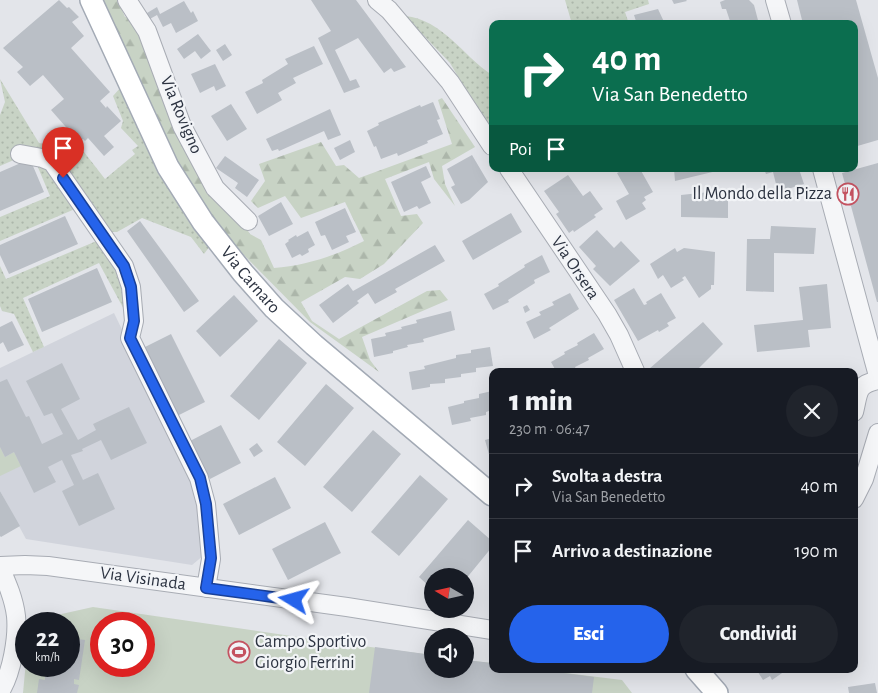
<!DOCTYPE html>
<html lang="it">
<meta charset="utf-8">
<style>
body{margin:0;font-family:"Alegreya Sans",sans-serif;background:#20242c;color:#f1f3f6;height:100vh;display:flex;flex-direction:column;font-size:19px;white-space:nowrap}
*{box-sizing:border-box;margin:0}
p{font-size:16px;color:#9ea1a6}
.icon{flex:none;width:28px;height:28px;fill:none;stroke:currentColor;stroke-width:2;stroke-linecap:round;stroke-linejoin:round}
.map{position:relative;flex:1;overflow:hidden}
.side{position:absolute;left:489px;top:368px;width:369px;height:305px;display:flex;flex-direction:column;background:#171b24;border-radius:10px;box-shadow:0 5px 20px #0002}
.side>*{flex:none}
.banner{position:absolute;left:489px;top:20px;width:369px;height:152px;border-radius:10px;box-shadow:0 5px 20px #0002;background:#0b6e4f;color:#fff;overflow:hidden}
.needle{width:32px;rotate:279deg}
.controls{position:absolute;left:424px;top:568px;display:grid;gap:10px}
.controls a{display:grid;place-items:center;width:50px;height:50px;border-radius:50%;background:#171b24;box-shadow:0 5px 20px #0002;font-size:25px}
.speed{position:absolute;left:15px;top:612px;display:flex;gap:10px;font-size:25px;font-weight:700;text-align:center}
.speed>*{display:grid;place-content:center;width:65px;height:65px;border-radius:50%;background:#171b24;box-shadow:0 5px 20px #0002;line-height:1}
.speed small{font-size:12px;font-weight:400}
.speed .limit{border:8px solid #d22;background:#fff;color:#111}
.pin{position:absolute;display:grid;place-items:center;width:42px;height:42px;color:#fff;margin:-51px -21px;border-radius:50% 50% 50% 0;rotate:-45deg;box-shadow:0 0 5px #0007}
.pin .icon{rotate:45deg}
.me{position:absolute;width:55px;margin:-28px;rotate:278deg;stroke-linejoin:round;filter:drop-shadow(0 0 4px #0008)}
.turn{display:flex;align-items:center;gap:18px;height:105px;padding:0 20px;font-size:22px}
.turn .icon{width:65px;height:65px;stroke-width:2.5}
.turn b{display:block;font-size:35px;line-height:42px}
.then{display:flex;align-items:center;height:48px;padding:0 20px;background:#0003;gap:10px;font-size:19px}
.round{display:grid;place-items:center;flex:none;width:52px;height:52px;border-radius:26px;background:#20242c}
.overview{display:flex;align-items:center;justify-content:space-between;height:85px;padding:0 20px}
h1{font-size:30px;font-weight:800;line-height:38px}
.cta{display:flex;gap:10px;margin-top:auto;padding:10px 20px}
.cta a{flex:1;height:58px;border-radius:30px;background:#2563eb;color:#fff;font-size:20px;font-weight:800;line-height:58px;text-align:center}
.cta a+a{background:#20242c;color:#f1f3f6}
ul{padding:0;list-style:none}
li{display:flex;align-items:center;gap:15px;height:65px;padding:0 20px;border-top:1px solid #363941}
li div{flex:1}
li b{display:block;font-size:19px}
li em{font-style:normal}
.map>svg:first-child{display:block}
.built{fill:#d1d4dc}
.grass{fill:url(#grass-dots)}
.forest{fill:url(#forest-firs)}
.pitch{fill:#c8d3c5;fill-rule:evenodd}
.building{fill:#babfc6}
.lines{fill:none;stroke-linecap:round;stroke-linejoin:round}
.minor-casing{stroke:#a8acb4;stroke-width:20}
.major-casing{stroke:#a3aab5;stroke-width:24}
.minor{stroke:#f5f6f8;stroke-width:18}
.major{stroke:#fff;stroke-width:21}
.route-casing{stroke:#184099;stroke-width:12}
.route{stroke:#2563eb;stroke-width:9}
.labels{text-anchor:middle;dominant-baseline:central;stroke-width:4.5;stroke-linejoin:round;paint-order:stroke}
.street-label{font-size:18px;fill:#2c3341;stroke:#f2f4f7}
.poi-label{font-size:18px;fill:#2c3341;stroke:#f2f4f7;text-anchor:end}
</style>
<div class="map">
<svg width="878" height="693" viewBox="0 0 878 693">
<defs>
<pattern id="grass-dots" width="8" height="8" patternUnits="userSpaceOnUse" patternTransform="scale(1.25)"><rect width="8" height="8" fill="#c8d3c5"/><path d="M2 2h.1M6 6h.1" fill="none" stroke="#acb6aa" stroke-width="1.8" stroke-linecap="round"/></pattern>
<pattern id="forest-firs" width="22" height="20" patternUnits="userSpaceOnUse" patternTransform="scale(1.25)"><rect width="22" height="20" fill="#c8d3c5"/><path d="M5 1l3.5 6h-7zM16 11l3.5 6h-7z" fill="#acb6aa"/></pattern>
</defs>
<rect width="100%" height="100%" fill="#e3e5ea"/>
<path class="built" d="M114 313 190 470 199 502 204 555 192 565 26 539 0 491V368Z"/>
<path class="grass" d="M565 0H648L649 4 625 12 629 24H572Z
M405 16C443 20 462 55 492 75V122L486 124 450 63Z
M0 79 39 143 84 152 105 179 135 154 132 150 138 146 121 128 123 121 113 96 121 87 210 246 204 254 191 237 142 218 117 232H107L58 159H16L0 166V115L5 102Z
M37 165 47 166 75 209 0 241V217L50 196Z
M99 240 121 278 128 317 99 263 23 298 44 347 33 352 14 314 2 311 0 306V266L6 279Z"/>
<path class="forest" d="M101 0H118L125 17 130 15 244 225 250 234 261 240 274 268C305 266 337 255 364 241L345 202 301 218 285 196 258 208 251 201 265 181 259 164 321 142 336 166 344 165 359 178 452 144 438 100 442 98 475 147 442 166 445 184 455 206 434 179 429 162 385 179 401 216 417 214 423 223 384 264 360 279 345 277 301 302 312 321 339 339 427 291 440 290 448 300 362 337 370 360 379 372 310 322 235 246 205 206 177 161Z"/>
<path class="pitch" d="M0 447 5 457 14 452 21 466 0 476Z
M93 607 332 642 432 655V669H465V660L492 663V669H533L622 680 632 693H23L26 661V666H69V624H30V621ZM101 624H144V666H101Z"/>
<path class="building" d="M59 0 67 8 69 7 79 17 72 22 84 36 71 48 110 92 100 101 106 108 107 106 121 121 104 136 114 147 104 156 88 138 85 141 83 139 79 142 51 110 64 99 43 75 30 86 17 72 23 67 3 48Z
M311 0H356L406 67 394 72 391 68 384 73 358 38 335 50 350 81 356 79 360 87 344 93 318 38 331 31Z
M672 0H686L687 1 674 4Z
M725 0H749L754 5 759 24H731L726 9H722L720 2Z
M797 0H856L878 78V140L854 147V24H803Z
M184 1 191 13 193 11 198 21 176 33 171 23 163 27 157 15 148 20 147 13 157 7 160 14Z
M658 9 665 24H637L634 15Z
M198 34 211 51 201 59 195 51 184 59 177 49Z
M225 44 232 55 223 61 216 50Z
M314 46 323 64 293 78 296 83 278 93 282 100 257 114 245 92 263 83 262 80 288 64 285 59Z
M215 64 226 86 216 91 214 86 200 93 191 74Z
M433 102 440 119 437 120 443 134 427 141 428 143 398 156 397 153 381 159 376 146 374 147 367 131 379 125 378 123 420 105 421 107Z
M231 104 247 129 227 141 211 116Z
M330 109 341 135 328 140 324 131 279 151 278 149 272 151 266 139Z
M350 140 355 152 340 160 334 148Z
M472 155 488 182 469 200 461 204 451 187 455 185 447 169Z
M225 156 259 180 247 197 235 188 238 183 216 168Z
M30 159 44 192 0 211V172Z
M878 163V302H877L842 173Z
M426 166 431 177 421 182 431 203 419 209 417 206 404 212 391 182Z
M625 169 630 170 640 169 653 192 644 197 646 200 642 203 646 209 626 220 616 201 629 194 617 173Z
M674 169H725L675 181Z
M764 169H799L804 184 778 192 773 172 766 174Z
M568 175 583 196 590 191 603 209 594 215 596 217 574 232 573 230 569 233 556 214 559 212 544 191Z
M728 190V218L681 217V195Z
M281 202 293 224 269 236 258 216Z
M345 208 356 232 346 236 349 242 332 250 325 235 321 236 315 222Z
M511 213 522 232 473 260 462 241Z
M65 216 78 244 9 274 0 255V245Z
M140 221 199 301 184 312 127 231Z
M771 226 816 228 814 254 774 253V292L746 291 747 239H770Z
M597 230 614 248 621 241 640 261 610 286 593 269 596 266 579 247Z
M308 231 315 245 308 249 309 252 302 256 300 254 292 258 285 244 289 241 288 240 296 235 297 237Z
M435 245 445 261 395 289 397 292 375 304 368 293 357 301 359 303 333 323 319 305 348 284 353 291Z
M675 248 677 252 684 248 715 252 714 285H711V289L699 298 685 276 682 278 684 280 671 288 663 275 658 279 650 264Z
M542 255 550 272 534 280 535 283 508 300 509 302 493 310 484 294 499 286 498 284 525 267 524 265Z
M97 268 112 302 42 332 28 299Z
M827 284 831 328 808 330 810 347 757 352 754 325 803 320 799 287Z
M634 288 644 305 647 304 646 302 661 293 676 318 667 323 669 326 659 332 658 330 638 341 614 300Z
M570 293 579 309 549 328 551 330 534 339 526 322 541 315 539 312 554 305 552 302Z
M234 295 258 321 220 357 196 331Z
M527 305 530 310 525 313 523 307Z
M451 311 455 330 423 339 424 342 407 345 408 347 393 351V353L374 357 371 339 386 336 385 333 402 329 401 327 417 323 416 320Z
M12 321 24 345 8 352 3 342 0 344V327Z
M703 322 723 344 696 371H651L649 369Z
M594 333 604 349 588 358 589 360 575 367 576 369 573 371H556L551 362 565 354 564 352 578 345 577 343Z
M171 334 205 402 177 416 143 348Z
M279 339 307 363 259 420 230 396Z
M490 347 493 366 476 368V372L461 374V377L445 379V383L430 384V387L412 390 409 372 425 369 424 366 456 358V355L471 353V350Z
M62 363 80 399 61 409 78 440 96 430 93 424 129 407 147 443 111 460 101 440 82 449 83 451 71 455 83 480 98 473 115 509 79 526 62 491 74 485 62 460 48 467 56 482 34 493 14 452 5 457 0 447V382L7 379 26 417 29 416 42 444 63 434 52 413 44 416 26 381Z
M326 384 354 408 305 466 277 442Z
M492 391V410L486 412V415L470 418 471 421 452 425 448 407 464 403V401L479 398V394Z
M221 425 241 463 210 479 190 441Z
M373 430 401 454 352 512 323 487Z
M492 438V458H490L485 440Z
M257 443 263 451 254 457 249 449Z
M420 475 448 499 399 556 371 532Z
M275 477 291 508 239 535 223 504Z
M0 491 20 526 1 537 0 536Z
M468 520 492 541V547L465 580V576H432V589L419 577Z
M325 522 341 553 288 580 272 549Z
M69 638 85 640 79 680 74 679V684L79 685 77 693H37L39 679 45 680V675H40L41 666H69Z
M375 647 432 655V669H465V660L492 663V669H533L594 677 592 693H369Z
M756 669H783L785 671 772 680 770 676 763 680Z
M875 683 877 693H849L848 687Z"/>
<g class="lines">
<g class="minor-casing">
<path id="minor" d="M127 0 147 31 182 126 215 188 248 221
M377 0 389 10 450 82 492 146
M775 0 782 24
M20 154 42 158 52 162 124 266 131 287 134 321 130 338 199 478 206 504 211 559 206 588
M509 169 607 314 619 335 635 371
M822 169 878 376
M854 412C859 392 856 385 878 380
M854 499 864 479 878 433
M0 566 25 565 48 566 347 607 492 630
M0 567C7 583 14 599 16 616 18 637 12 673 0 692"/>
</g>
<g class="major-casing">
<g id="major">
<path id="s1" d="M91 0 168 167 203 222 243 273 274 308 314 345 492 495"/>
<path d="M696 669 717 693"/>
</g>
</g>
<use href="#minor" class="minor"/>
<use href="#major" class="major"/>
</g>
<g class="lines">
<g class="route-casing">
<path id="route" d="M63 178 124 266 131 287 134 321 130 338 200 478 206 504 211 558 206 588 294 600"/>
</g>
<use href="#route" class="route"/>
</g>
<defs>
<g id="restaurant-ring" transform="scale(1.125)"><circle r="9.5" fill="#f2f4f7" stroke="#c45361" stroke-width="1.5"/><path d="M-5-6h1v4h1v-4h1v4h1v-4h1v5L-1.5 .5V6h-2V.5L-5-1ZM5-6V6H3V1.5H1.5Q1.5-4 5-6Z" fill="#c45361"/></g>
<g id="stadium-ring" transform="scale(1.125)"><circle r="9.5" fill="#f2f4f7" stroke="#c45361" stroke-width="1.5"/><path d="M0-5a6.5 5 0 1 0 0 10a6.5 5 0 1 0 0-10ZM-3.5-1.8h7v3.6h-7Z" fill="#c45361"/></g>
</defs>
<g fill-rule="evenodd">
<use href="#restaurant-ring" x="848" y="194"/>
<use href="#stadium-ring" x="239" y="652"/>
</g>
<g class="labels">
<g class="street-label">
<text transform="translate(181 115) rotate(67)">Via Rovigno</text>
<text transform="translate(575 268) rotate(56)">Via Orsera</text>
<text stroke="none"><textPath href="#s1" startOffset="324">Via Carnaro</textPath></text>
<text transform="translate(143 579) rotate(8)">Via Visinada</text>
</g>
<g class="poi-label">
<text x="832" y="194">Il Mondo della Pizza</text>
<text x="255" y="642" text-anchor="start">Campo Sportivo<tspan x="255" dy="21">Giorgio Ferrini</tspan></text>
</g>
</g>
</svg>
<div class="controls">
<a><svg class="needle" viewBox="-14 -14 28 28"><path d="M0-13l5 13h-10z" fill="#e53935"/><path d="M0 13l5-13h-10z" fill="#9ea1a6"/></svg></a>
<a><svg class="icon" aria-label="sound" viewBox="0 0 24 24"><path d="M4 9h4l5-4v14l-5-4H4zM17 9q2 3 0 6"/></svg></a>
</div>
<div class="speed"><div>22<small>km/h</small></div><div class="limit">30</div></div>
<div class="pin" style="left:63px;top:178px;background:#d93025"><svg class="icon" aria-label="arrive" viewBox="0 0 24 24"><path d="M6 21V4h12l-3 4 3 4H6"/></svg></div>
<svg class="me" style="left:294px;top:600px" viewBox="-20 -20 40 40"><path d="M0-17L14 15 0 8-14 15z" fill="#2563eb" stroke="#fff" stroke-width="4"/></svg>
<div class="banner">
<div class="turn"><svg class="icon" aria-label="right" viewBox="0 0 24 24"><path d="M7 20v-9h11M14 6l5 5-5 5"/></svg><div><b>40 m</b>Via San Benedetto</div></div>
<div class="then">Poi<svg class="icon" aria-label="arrive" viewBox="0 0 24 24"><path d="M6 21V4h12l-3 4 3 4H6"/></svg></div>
</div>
<section class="side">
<div class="overview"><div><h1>1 min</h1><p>230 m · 06:47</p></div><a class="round"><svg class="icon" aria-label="close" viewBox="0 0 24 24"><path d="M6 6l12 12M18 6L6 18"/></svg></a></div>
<ul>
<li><svg class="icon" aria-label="right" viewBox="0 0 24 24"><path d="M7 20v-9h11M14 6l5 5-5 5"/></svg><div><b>Svolta a destra</b><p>Via San Benedetto</p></div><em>40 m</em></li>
<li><svg class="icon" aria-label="arrive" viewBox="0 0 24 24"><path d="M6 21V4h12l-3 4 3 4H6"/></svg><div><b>Arrivo a destinazione</b></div><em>190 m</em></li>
</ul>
<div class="cta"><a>Esci</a><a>Condividi</a></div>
</section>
</div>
